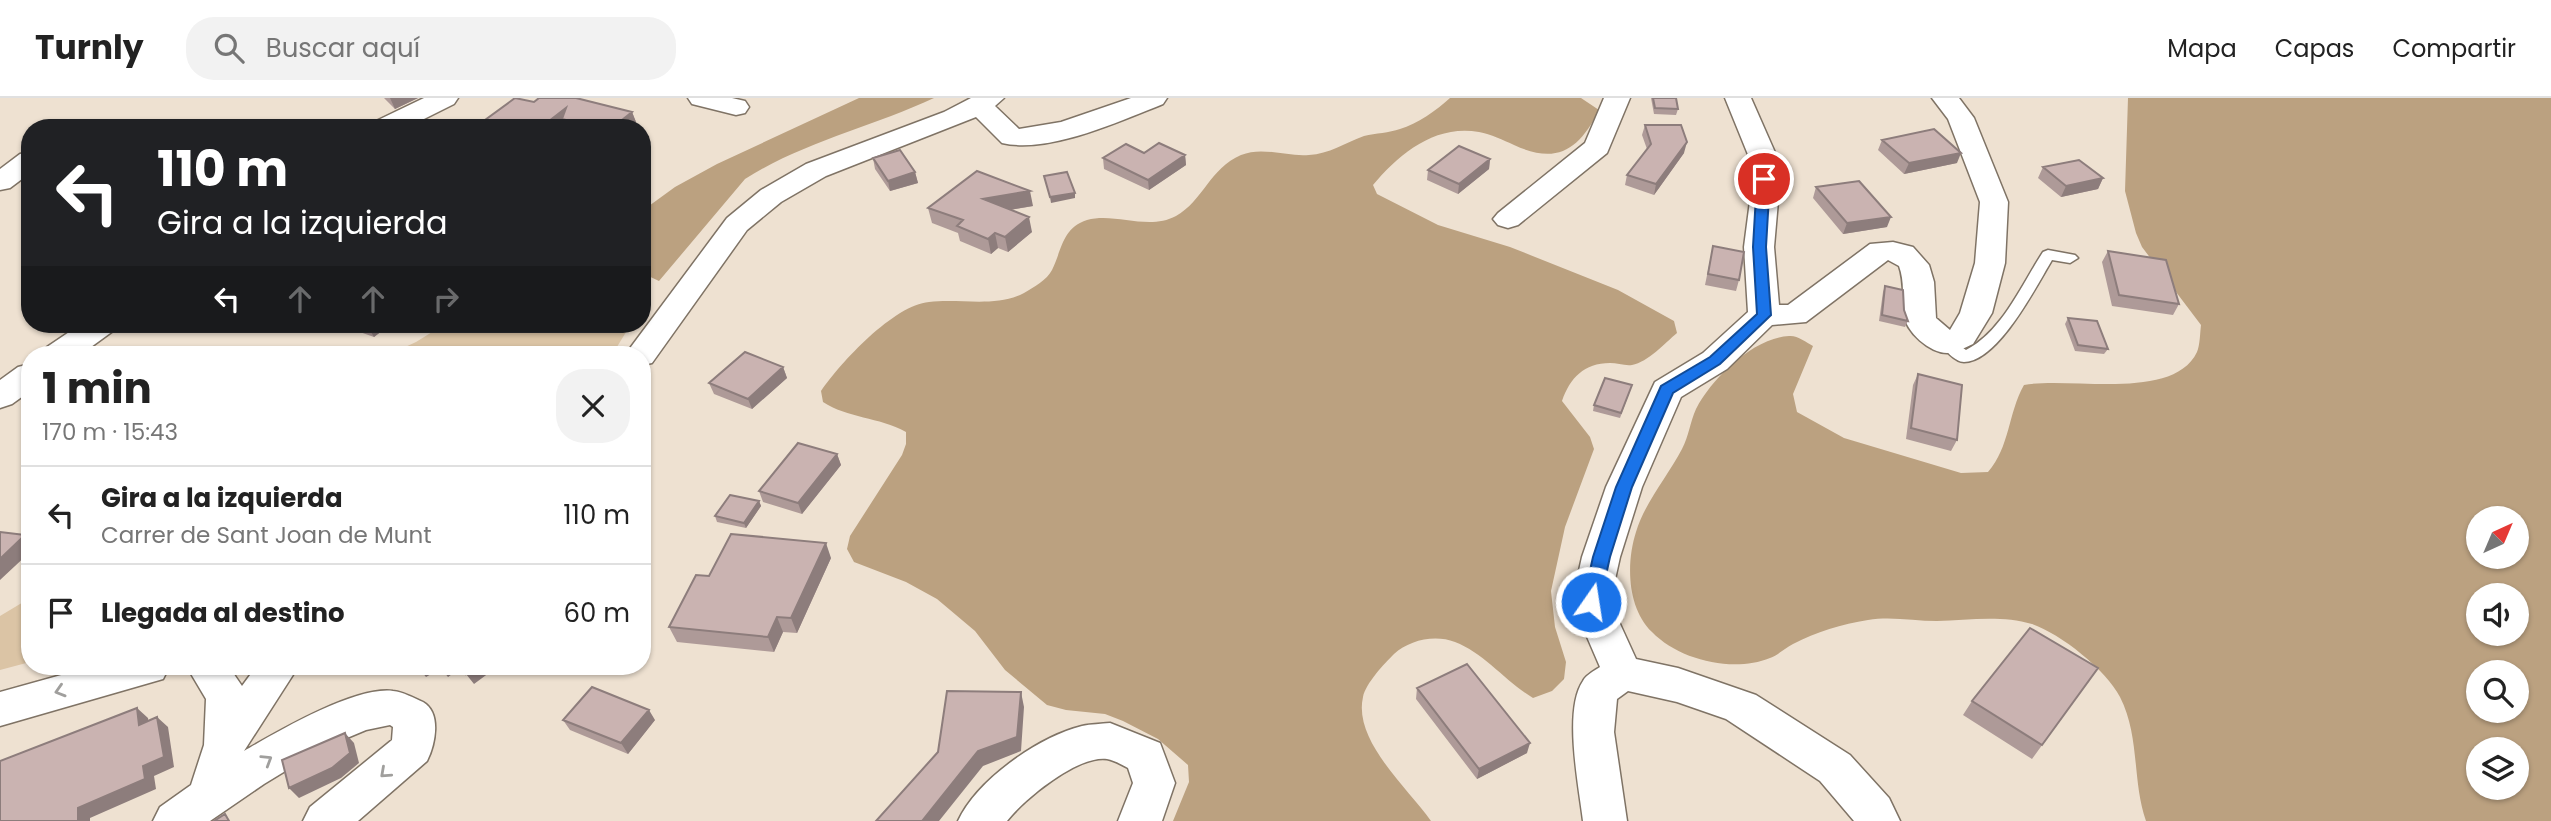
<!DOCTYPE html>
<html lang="es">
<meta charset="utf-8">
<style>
body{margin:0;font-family:Poppins,sans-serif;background:#f2f2f2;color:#222;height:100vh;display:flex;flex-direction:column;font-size:26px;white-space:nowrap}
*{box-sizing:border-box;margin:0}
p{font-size:23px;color:#767676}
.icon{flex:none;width:38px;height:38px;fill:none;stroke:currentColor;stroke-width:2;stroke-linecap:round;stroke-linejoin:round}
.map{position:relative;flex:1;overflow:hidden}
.drawer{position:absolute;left:21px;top:248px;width:630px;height:329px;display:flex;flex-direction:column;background:#fff;border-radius:28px;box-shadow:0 2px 5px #0004}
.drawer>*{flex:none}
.guide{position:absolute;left:21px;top:21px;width:630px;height:214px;border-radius:28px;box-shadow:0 2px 5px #0004;background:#202124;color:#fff;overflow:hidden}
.needle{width:46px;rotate:44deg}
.controls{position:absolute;left:2466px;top:408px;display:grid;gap:14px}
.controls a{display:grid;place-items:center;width:63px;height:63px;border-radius:50%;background:#fff;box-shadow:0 2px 5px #0004;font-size:35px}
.pin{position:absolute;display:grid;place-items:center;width:60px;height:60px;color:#fff;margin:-30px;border:4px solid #fff;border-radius:50%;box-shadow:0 2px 7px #0007}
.me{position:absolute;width:77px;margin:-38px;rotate:13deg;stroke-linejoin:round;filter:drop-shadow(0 0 5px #0008)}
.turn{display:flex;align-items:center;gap:24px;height:147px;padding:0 21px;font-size:32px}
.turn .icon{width:91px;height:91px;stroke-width:2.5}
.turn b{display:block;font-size:49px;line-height:60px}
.lanes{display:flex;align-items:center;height:66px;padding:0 21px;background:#0003;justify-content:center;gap:35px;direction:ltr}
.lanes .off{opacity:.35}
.round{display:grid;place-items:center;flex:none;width:74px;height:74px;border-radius:28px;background:#f2f2f2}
.headline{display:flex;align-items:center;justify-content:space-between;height:119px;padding:0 21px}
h1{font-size:42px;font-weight:700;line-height:52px}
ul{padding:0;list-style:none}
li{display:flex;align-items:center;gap:21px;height:98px;padding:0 21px;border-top:2px solid #e0e0e0}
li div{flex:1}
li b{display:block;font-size:26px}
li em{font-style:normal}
header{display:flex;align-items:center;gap:42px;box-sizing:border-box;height:98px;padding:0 35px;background:#fff;border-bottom:2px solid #e0e0e0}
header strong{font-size:33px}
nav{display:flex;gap:38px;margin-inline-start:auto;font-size:24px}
.search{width:490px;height:63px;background:#f2f2f2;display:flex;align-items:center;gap:18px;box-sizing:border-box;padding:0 24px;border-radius:28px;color:#767676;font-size:26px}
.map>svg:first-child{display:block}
.green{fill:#dbc4a5}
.forest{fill:#bba180;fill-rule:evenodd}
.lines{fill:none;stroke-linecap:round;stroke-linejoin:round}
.lane-casing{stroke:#7f7365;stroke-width:3}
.street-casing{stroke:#7f7365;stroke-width:3}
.lane{fill:#fff;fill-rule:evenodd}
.street{fill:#fff;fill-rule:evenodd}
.wall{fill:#ae9a98}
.shaded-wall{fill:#8d7d7c}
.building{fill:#cab3b1;stroke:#8d7d7c;stroke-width:2}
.oneway{stroke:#a09f9d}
.route{fill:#1a73e8;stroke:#114b97;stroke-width:2}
</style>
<header>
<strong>Turnly</strong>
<div class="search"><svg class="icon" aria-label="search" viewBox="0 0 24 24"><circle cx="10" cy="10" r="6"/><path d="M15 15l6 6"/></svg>Buscar aquí</div>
<nav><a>Mapa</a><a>Capas</a><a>Compartir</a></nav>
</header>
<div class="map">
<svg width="2551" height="723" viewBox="0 0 2551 723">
<rect width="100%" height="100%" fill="#eee1d1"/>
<path class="green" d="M445 226H631L612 257H388L416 244Z
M30 500V564L0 572V518Z"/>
<path class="forest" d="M859 0H934C872 29 803 44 745 81L659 183 642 175V113L675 89 717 66Z
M1450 0H1581L1599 12C1579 52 1557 67 1514 47 1503 42 1491 36 1479 34 1435 26 1399 56 1373 87L1377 96 1438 127 1510 149 1618 192 1674 223 1677 235C1665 245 1648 264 1632 267 1625 268 1617 265 1610 265 1584 265 1570 280 1562 303L1590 339 1594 351 1565 429 1551 493 1555 529 1566 564 1564 581 1552 593 1533 600C1506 584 1484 555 1455 544 1435 536 1409 542 1394 556 1384 566 1366 585 1363 599 1353 643 1408 690 1431 723H1173L1189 684 1188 667 1158 641 1123 623 1105 616 1066 612 1047 607 1005 572 975 533 937 501 906 484 854 464 847 451 850 438 902 357 906 346V334C879 319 847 320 823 304L821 293C841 264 894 207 929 204 960 200 995 210 1024 195 1034 189 1047 182 1052 172 1062 152 1062 130 1087 122 1115 114 1148 133 1176 118 1203 103 1210 70 1241 57 1263 48 1286 59 1309 57 1329 56 1345 45 1364 38 1376 35 1389 35 1400 31 1417 26 1437 12 1450 0Z
M2128 0H2551V723H2146C2132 683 2140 638 2120 599 2106 572 2061 536 2032 526 2002 517 1968 522 1937 523 1914 523 1891 518 1868 522 1842 526 1816 534 1793 546 1785 550 1778 557 1770 560 1733 575 1679 562 1652 534 1627 510 1626 465 1636 434 1645 404 1668 378 1682 351 1689 338 1690 324 1696 311 1712 280 1753 240 1789 238 1797 237 1806 244 1813 248L1793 296 1797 314 1844 340 1961 375 1988 374C2010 349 2008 315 2024 287 2070 278 2173 304 2197 254 2200 247 2200 235 2201 227L2142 149 2136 135 2125 93ZM2478 420H2516V458H2478ZM2478 497H2516V536H2478ZM2478 574H2516V612H2478ZM2478 651H2516V690H2478Z"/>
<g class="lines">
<g class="lane-casing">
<path id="lane" d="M2048 152 2075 157 2078 160 2070 165 2052 162C2037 187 1998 264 1964 264 1955 264 1944 251 1939 244L1947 239 1966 252C2002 234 2022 186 2043 154Z"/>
</g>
<g class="street-casing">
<path id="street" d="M424 0H458L454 6 406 30H371L374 24Z
M688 0H732L745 3 749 9 745 15 736 17 692 6Z
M971 0H1004L995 8 1019 31 1061 24 1131 0H1167L1163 6C1120 23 1049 56 1002 45L976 19 826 78 781 104 747 132 652 265 642 267V257H625L727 120 761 92 806 66 944 14Z
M1604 0H1630L1607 55 1518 127 1508 130 1498 127 1493 121 1498 115 1585 45Z
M1725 0H1751L1777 59 1778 103 1774 149 1779 207H1788L1870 146 1893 144 1913 149 1929 167 1934 184 1936 220 1950 232 1960 215 1975 165 1980 104 1948 21 1932 0H1959L1974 20 2008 104 2005 165 1992 215 1973 246C1966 249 1955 255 1947 255 1930 255 1906 234 1904 217 1902 200 1905 184 1899 168L1888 162 1806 224 1772 227 1727 271 1681 299 1642 389 1620 459 1610 504 1636 561 1678 570 1756 597 1850 657 1889 700 1900 723H1854L1820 683 1726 621 1677 604 1628 593 1617 601 1614 634 1627 723H1583C1579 689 1563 612 1583 583 1586 577 1594 573 1600 569L1572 504 1582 459 1606 389 1655 284 1703 255 1748 214 1744 149 1750 103 1749 59Z
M30 54V75L10 90 0 92V71L20 56Z
M81 226H118L113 233 80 257H42L47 249Z
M30 266V293L12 306 0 310V282L18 269Z
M90 569H169L163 581 0 628V594Z
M187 569H229L242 588 256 569H298L244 653C277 634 355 588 393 593 403 594 414 600 423 604 442 615 435 647 427 663L358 723H303L310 709 392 642 393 629 390 627 366 632 323 650 264 686 210 723H153L160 709 191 687 204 647 206 601Z
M1110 625 1160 645 1175 685 1162 723H1118L1133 685 1128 670C1122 667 1114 662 1107 661 1078 657 1024 701 1007 723H958C977 682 1038 639 1082 628 1091 626 1101 626 1110 625Z"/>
</g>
<use href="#lane" class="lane"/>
<use href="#street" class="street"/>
</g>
<path class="wall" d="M384 0H418L395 11Z
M1651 0H1676L1678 11 1676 17 1654 16Z
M534 4 632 14 636 24 629 30H565L563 26Z
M1645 27 1684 55 1654 97 1625 87 1627 77 1647 51 1642 37Z
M1882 42 1957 65 1904 76 1878 52Z
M1144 55 1185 57 1186 67 1149 92 1104 71 1103 60Z
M873 60 915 74 918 85 890 93 875 71Z
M1490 61 1489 71 1458 96 1427 82 1428 72Z
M2043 69 2103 80 2098 91 2061 99 2038 80Z
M1816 89 1887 129 1843 136 1813 100Z
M1033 108 1010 112 1032 134 1008 154 998 150 991 156 960 143 958 135 932 125 928 110Z
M1713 148 1739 182 1736 193 1705 187Z
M2108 153 2179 206 2173 217 2112 208 2102 164Z
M1885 188 1904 212 1908 223 1905 229 1879 223 1883 194Z
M2068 220 2108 251 2104 256 2075 253 2065 226Z
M337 226H391L374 239Z
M783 269 787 280 752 311 714 296 709 285Z
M1918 276 1957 342 1951 353 1906 341 1913 287Z
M1630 293 1620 320 1593 313 1594 307Z
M837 356 841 367 802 416 763 404 759 393Z
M759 403 761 408 746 430 717 424 715 418Z
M831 460 797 535 783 534 774 554 677 544 669 529 709 478Z
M2098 570 2032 661 1963 617 1972 603Z
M1417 590 1527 655 1477 681 1416 601Z
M563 622H655L628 656 570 632Z"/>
<path class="shaded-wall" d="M390 0H418L395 11Z
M566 10 562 21 563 26 558 30H540Z
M632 14 636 24 629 30H612Z
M1687 44 1684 55 1654 97 1656 86Z
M1961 55 1957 65 1904 76 1909 65Z
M1185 57 1186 67 1149 92 1148 82Z
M1490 61 1489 71 1458 96 1459 86Z
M915 74 918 85 890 93 888 83Z
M2103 80 2098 91 2061 99 2066 88Z
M1030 93 1033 108 985 116 983 101Z
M1075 95V100L1051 105 1050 99Z
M1029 119 1032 134 1008 154 1005 139Z
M1891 119 1887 129 1843 136 1847 125Z
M995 135 998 150 991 156 988 141Z
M366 226H391L374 239Z
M783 269 787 280 752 311 748 301Z
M837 356 841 367 802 416 798 405Z
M759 403 761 408 746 430 744 425Z
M25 437 30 443V454L0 482V461Z
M826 445 831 460 797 535 791 520Z
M777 519 783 534 774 554 768 539Z
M418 569H439L440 571 426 579Z
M440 569H462L448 579Z
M476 569H497L474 586 466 576Z
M1021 594 1024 609 1021 653 983 668 939 723H922Z
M137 610 148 620 150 637 139 627Z
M649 612 655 622 628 656 621 645Z
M157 619 168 629 174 669 154 678 156 691 90 720V723H78V710Z
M345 635 354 645 359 665 341 680 299 700 289 690Z
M1530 645 1527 655 1477 681 1479 671Z"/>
<path class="building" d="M515 0 534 4 539 0H576L632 14 612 30H596L562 21 566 10 540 30H474Z
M1653 0H1676L1678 11 1655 10Z
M1645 27H1681L1687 44 1656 86 1627 77 1651 46Z
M1934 31 1961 55 1909 65 1882 42Z
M1159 45 1185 57 1148 82 1103 60 1126 46 1144 55Z
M1459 48 1490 61 1459 86 1428 72Z
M900 52 915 74 888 83 873 60Z
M2079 62 2103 80 2066 88 2043 69Z
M977 73 1030 93 983 101 1029 119 1005 139 995 135 988 141 957 128 963 122 928 110Z
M1067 74 1075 95 1050 99 1044 78Z
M1859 83 1891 119 1847 125 1816 89Z
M1713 148 1744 154 1739 182 1708 176Z
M2108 153 2166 162 2179 206 2119 197Z
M1885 188 1903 192 1904 212 1908 223 1882 217Z
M2068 220 2097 223 2108 251 2078 247Z
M745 254 783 269 748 301 709 285Z
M1918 276 1962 287 1957 342 1911 330Z
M1605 280 1632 287 1621 315 1594 307Z
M798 345 837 356 798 405 759 393Z
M730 397 759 403 744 425 715 418Z
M0 434 25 437 0 461Z
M731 436 826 445 791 520 777 519 768 539 669 529 696 477 709 478Z
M2030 530 2098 570 2042 647 1972 603Z
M1467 566 1530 645 1479 671 1417 590Z
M462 569H476L466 576Z
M592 589 649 612 621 645 563 622Z
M947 593 1021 594 1017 639 978 653 922 723H876L938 654Z
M137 610 139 627 157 619 164 659 143 668 145 681 78 710V723H0V663Z
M345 635 350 655 332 670 289 690 282 662Z
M225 716 229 723H214Z"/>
<defs><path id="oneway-chevron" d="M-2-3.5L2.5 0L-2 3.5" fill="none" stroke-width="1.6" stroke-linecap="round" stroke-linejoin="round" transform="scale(1.75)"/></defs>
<g class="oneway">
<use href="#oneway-chevron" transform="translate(60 593) rotate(163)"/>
<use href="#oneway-chevron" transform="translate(267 662) rotate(-32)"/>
<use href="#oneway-chevron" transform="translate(385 675) rotate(138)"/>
</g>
<path class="route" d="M1764 77 1770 81 1766 149 1771 217 1720 266 1673 295 1632 389 1610 459 1600 504 1597 509H1585L1583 504 1593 459 1616 389 1661 288 1710 259 1757 216 1753 149 1757 81Z"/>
</svg>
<div class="controls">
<a><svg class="needle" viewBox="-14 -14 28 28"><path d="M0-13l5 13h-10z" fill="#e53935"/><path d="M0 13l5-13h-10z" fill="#767676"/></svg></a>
<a><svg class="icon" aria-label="sound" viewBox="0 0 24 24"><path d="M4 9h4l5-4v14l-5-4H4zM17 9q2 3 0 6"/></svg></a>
<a><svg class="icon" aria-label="search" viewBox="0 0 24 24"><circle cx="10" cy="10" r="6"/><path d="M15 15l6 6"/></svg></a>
<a><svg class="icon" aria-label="layers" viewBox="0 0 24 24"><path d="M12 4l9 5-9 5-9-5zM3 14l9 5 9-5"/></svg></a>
</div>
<div class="pin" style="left:1764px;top:81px;background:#d93025"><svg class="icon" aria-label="arrive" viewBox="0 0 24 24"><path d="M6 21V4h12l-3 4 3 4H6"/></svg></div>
<svg class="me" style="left:1591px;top:504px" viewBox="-20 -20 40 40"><circle r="17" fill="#1a73e8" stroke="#fff" stroke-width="3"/><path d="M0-11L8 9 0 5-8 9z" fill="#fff"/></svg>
<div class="guide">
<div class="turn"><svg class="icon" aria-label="left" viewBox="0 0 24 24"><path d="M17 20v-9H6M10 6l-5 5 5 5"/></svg><div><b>110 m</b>Gira a la izquierda</div></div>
<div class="lanes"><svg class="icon" aria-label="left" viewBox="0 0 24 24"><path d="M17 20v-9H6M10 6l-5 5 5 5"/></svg><svg class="icon off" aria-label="ahead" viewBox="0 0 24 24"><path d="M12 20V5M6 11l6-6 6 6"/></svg><svg class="icon off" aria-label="ahead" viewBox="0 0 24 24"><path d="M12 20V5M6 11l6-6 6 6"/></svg><svg class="icon off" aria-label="right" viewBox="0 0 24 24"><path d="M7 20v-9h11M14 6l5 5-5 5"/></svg></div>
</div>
<section class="drawer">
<div class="headline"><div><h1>1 min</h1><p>170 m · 15:43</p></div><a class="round"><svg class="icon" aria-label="close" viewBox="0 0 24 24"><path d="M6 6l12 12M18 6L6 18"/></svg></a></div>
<ul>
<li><svg class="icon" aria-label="left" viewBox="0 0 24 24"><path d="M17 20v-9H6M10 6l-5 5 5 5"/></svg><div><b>Gira a la izquierda</b><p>Carrer de Sant Joan de Munt</p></div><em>110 m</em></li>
<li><svg class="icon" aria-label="arrive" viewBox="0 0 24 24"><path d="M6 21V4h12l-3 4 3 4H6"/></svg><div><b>Llegada al destino</b></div><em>60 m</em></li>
</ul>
</section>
</div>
